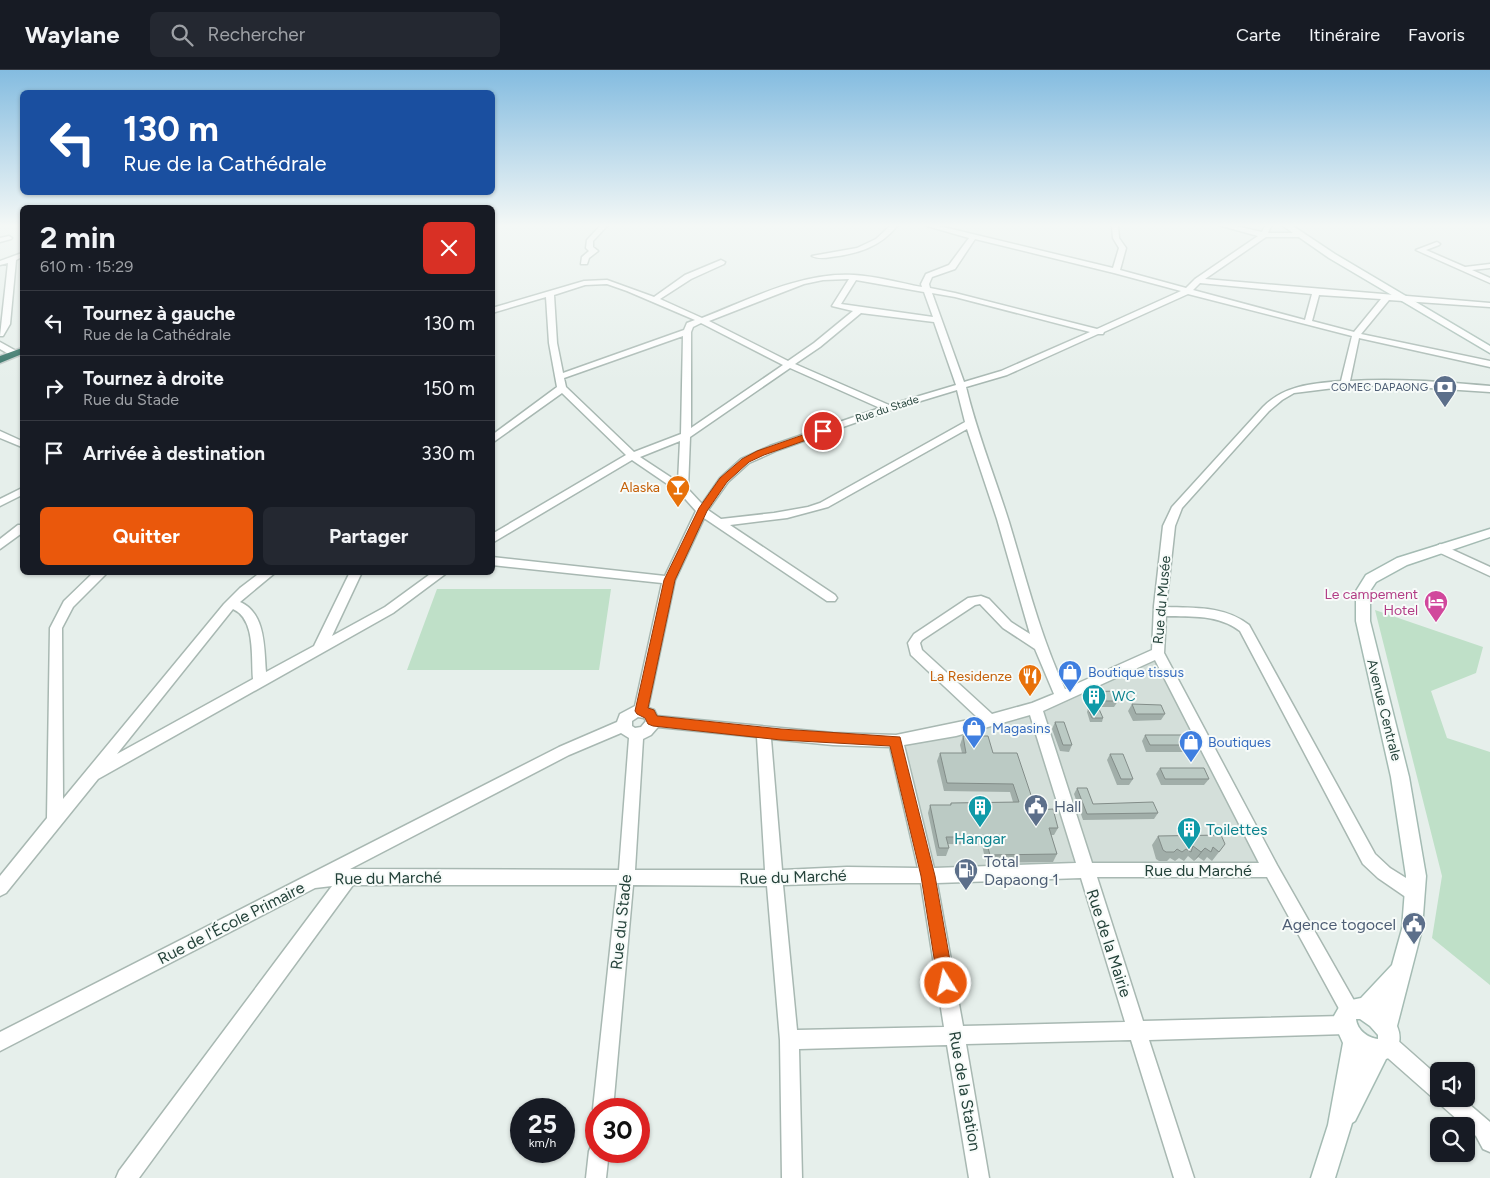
<!DOCTYPE html>
<html lang="fr">
<meta charset="utf-8">
<style>
body{margin:0;font-family:Figtree,sans-serif;background:#242831;color:#f1f3f6;height:100vh;display:flex;flex-direction:column;font-size:19px;white-space:nowrap}
*{box-sizing:border-box;margin:0}
p{font-size:16px;color:#9ea1a6}
.icon{flex:none;width:28px;height:28px;fill:none;stroke:currentColor;stroke-width:2;stroke-linecap:round;stroke-linejoin:round}
.map{position:relative;flex:1;overflow:hidden}
.drawer{position:absolute;left:20px;top:135px;width:475px;height:370px;display:flex;flex-direction:column;background:#171b24;border-radius:8px;box-shadow:0 1px 4px #0004}
.drawer>*{flex:none}
.top-card{position:absolute;left:20px;top:20px;width:475px;height:105px;border-radius:8px;box-shadow:0 1px 4px #0004;background:#1a4fa0;color:#fff;overflow:hidden}
.fabs{position:absolute;left:1430px;top:992px;display:grid;gap:10px}
.fabs a{display:grid;place-items:center;width:45px;height:45px;border-radius:8px;background:#171b24;box-shadow:0 1px 4px #0004;font-size:25px}
.speed{position:absolute;left:510px;top:1028px;display:flex;gap:10px;font-size:25px;font-weight:700;text-align:center}
.speed>*{display:grid;place-content:center;width:65px;height:65px;border-radius:50%;background:#171b24;box-shadow:0 1px 4px #0004;line-height:1}
.speed small{font-size:12px;font-weight:400}
.speed .limit{border:8px solid #d22;background:#fff;color:#111}
.pin{position:absolute;display:grid;place-items:center;width:42px;height:42px;color:#fff;margin:-21px;border:2px solid #fff;border-radius:50%;box-shadow:0 1px 5px #0007}
.me{position:absolute;width:55px;margin:-28px;rotate:350deg;stroke-linejoin:round;filter:drop-shadow(0 0 4px #0008)}
.turn{display:flex;align-items:center;gap:18px;height:105px;padding:0 20px;font-size:22px}
.turn .icon{width:65px;height:65px;stroke-width:2.5}
.turn b{display:block;font-size:35px;line-height:42px}
.round{display:grid;place-items:center;flex:none;width:52px;height:52px;border-radius:8px;background:#242831}
.overview{display:flex;align-items:center;justify-content:space-between;height:85px;padding:0 20px}
h1{font-size:30px;font-weight:700;line-height:38px}
.button{display:flex;gap:10px;margin-top:auto;padding:10px 20px}
.button a{flex:1;height:58px;border-radius:8px;background:#ea580c;color:#fff;font-size:20px;font-weight:700;line-height:58px;text-align:center}
.button a+a{background:#242831;color:#f1f3f6}
ul{padding:0;list-style:none}
li{display:flex;align-items:center;gap:15px;height:65px;padding:0 20px;border-top:1px solid #363941}
li div{flex:1}
li b{display:block;font-size:19px}
li em{font-style:normal}
header{display:flex;align-items:center;gap:30px;box-sizing:border-box;height:70px;padding:0 25px;background:#171b24;border-bottom:1px solid #363941}
header strong{font-size:24px}
nav{display:flex;gap:28px;margin-inline-start:auto;font-size:18px}
.search{width:350px;height:45px;background:#242831;display:flex;align-items:center;gap:12px;box-sizing:border-box;padding:0 18px;border-radius:8px;color:#9ea1a6;font-size:19px}
.map>svg:first-child{display:block}
.built{fill:#d4dfda}
.green{fill:#bfe0c8}
.lines{fill:none;stroke-linecap:round;stroke-linejoin:round}
.street-casing{stroke:#a8b8b2;stroke-width:3}
.secondary-casing{stroke:#a4bbb3;stroke-width:3}
.highway-casing{stroke:#c2cac8;stroke-width:3}
.street{fill:#fff;fill-rule:evenodd}
.secondary{fill:#fff;fill-rule:evenodd}
.highway{fill:#2f6f62;fill-rule:evenodd}
.wall{fill:#a1aea9}
.shaded-wall{fill:#838d89}
.building{fill:#bbcac4;stroke:#838d89}
.route{fill:#ea580c;stroke:#983908}
.labels{text-anchor:middle;dominant-baseline:central;stroke-width:4;stroke-linejoin:round;paint-order:stroke}
.far-service-label{font-size:11px;fill:#4e5e75;stroke:#f7fbf9;text-anchor:end}
.far-street-label{font-size:11px;fill:#24423a;stroke:#f7fbf9}
.food-label{font-size:14px;fill:#c56008;stroke:#f7fbf9;text-anchor:end}
.hotel-label{font-size:14px;fill:#b23c85;stroke:#f7fbf9;text-anchor:end}
.street-label{font-size:14px;fill:#24423a;stroke:#f7fbf9}
.shop-label{font-size:14px;fill:#366cbe;stroke:#f7fbf9;text-anchor:start}
.culture-label{font-size:14px;fill:#0d838f;stroke:#f7fbf9;text-anchor:start}
.near-service-label{font-size:16px;fill:#4e5e75;stroke:#f7fbf9;text-anchor:start}
.near-culture-label{font-size:16px;fill:#0d838f;stroke:#f7fbf9;text-anchor:start}
.near-street-label{font-size:16px;fill:#24423a;stroke:#f7fbf9}
</style>
<header>
<strong>Waylane</strong>
<div class="search"><svg class="icon" aria-label="search" viewBox="0 0 24 24"><circle cx="10" cy="10" r="6"/><path d="M15 15l6 6"/></svg>Rechercher</div>
<nav><a>Carte</a><a>Itinéraire</a><a>Favoris</a></nav>
</header>
<div class="map">
<svg width="1490" height="1108" viewBox="0 0 1490 1108">
<rect width="100%" height="100%" fill="#e6efeb"/>
<path class="built" d="M1157 587 1271 800 928 806 900 673 1013 647Z"/>
<path class="green" d="M437 519H611L599 600H407Z
M1375 540 1483 577 1476 603 1431 621 1447 668 1490 682V915L1432 868 1442 806Z"/>
<g class="lines">
<g class="street-casing">
<path id="street" d="M600 156H607L593 171V177L598 181 589 188 587 194H581L582 187 589 181 586 178 587 170Z
M890 156H897C880 177 857 184 831 187 825 188 818 189 812 186L857 178 876 169Z
M927 156H939L1113 198 1119 178 1113 168 1112 156H1118L1119 168 1126 178 1120 200 1186 218 1195 209 1258 166 1222 156H1235L1262 162 1265 156H1271L1268 163H1299L1302 165 1299 167H1266L1205 209 1490 233V237L1389 230 1361 264 1490 291V297L1359 268 1350 311C1397 308 1443 312 1490 316V322L1384 315 1342 317 1294 323 1282 330 1269 341 1182 438 1175 456 1166 537C1195 538 1225 536 1249 555L1375 784 1390 798 1422 818 1424 824 1422 830 1416 832 1410 830 1378 808 1363 794 1240 561C1218 544 1192 547 1166 546L1164 583 1277 795 1356 934 1359 940 1356 946 1352 948 1355 955 1352 961 1346 964 1149 970 1194 1108H1174L1131 970 966 974 989 1108H969L947 975 799 979 802 1108H782L780 970 767 816 633 815 613 1039H596V1046L593 1039 617 815H353L139 1108H116L119 1101 332 816 315 818 0 981V962L559 677 617 652 620 644 635 636 662 513 492 495V487L665 506 696 441 679 422 632 390 492 473V464L626 385 562 323 492 373V365L557 317 549 273 546 227 492 243V238L584 211 607 210 654 227 685 205 721 190 725 192 724 194 691 209 660 229 702 248C750 229 801 202 854 205 876 206 900 213 922 217L921 214 926 204 949 195 969 168ZM975 169 1114 203 1181 221 1097 259 955 223 930 218 929 214 932 207 955 199ZM849 209 832 236 853 241 814 273 788 291 709 251 804 214 823 210ZM856 210 924 222 933 247 841 234ZM1200 213 1312 224 1305 250 1193 220ZM607 214 627 221 695 250 687 253 684 260 563 303 557 273 554 225 585 215ZM932 223 955 227 1090 262 1001 301 964 312ZM1188 224 1352 266 1341 311C1311 314 1285 315 1263 337L1172 437 1163 456 1154 536 1152 580 1065 619C1040 566 1026 508 1009 452 995 407 977 363 966 317L1007 305 1098 264H1103L1104 262ZM1319 225 1381 229 1354 262 1312 251ZM861 243 934 252 956 315 889 335 795 294 820 277ZM701 253 783 295 691 358V262L693 257ZM683 266 681 364 634 382 566 317 564 308ZM790 298 880 338 770 376 741 389 720 408 702 434 688 419 690 367ZM957 320 965 352 820 433 808 437 774 443 721 449 708 440 728 412 749 393 778 380 891 340ZM967 359 997 449 1030 564 1011 552 989 529 981 526 968 528 914 564 908 573 911 585 978 648 896 665 833 663 657 646 654 640 648 638 675 510 704 448 827 531H835L837 528 835 525 730 455 787 448 828 437ZM680 371 678 412 640 387ZM980 534 1003 558 1035 579 1054 624 1032 633 992 644 922 580 920 573 922 570 975 535ZM1155 590 1259 793H1092L1043 641ZM1030 645 1076 793 934 798 904 675 956 666ZM638 647 644 648 646 651 641 657 635 658 632 656V651ZM658 657 757 667 765 800H635L643 669 651 665ZM621 663 629 668 619 800 350 799 569 685ZM771 669 833 675 890 677 918 798 847 797 782 800ZM1097 807H1267L1343 946 1143 951ZM1081 808 1125 952 963 956 937 813ZM847 813H921L944 957 797 960 783 815Z
M9 166 12 168 11 169 0 172V168Z
M1437 172 1440 174 1439 175 1426 180 1465 197 1490 194V198L1472 200 1490 208V213L1416 180Z
M22 183V187L16 190 10 254 3 266H0L8 193 0 195V191Z
M0 272 18 282 19 284 12 286 0 279Z
M0 361 22 371V377L0 368Z
M22 418V425L0 436V429Z
M18 455H22V463L0 479V469Z
M1440 474 1490 497V506L1436 481 1434 478Z
M94 502H108L73 537 62 558 63 729 224 534 240 518 261 502H276L240 532C266 543 264 579 266 602L314 576 350 502H362L332 566 385 537 433 502H448L393 543 98 709 6 823 0 826V806L47 748 50 558 64 531ZM233 539C256 549 251 588 253 609L117 684Z
M1388 966 1395 968 1439 1007V1029H1463L1490 1052V1082L1483 1079 1476 1066 1442 1036 1439 1029 1432 1027 1381 982 1379 975 1381 968Z
M596 1072V1081H609L606 1108H586L589 1081 592 1074Z"/>
</g>
<g class="secondary-casing">
<path id="secondary" d="M1283 156H1293L1335 184 1490 276V283L1329 188Z
M1490 459V467L1407 495 1376 512 1370 521V551L1409 707 1426 806 1422 859 1397 956C1402 968 1399 975 1394 986L1386 989 1355 1051 1352 1053 1335 1108H1311L1328 1055 1343 973 1334 953V946L1342 932 1361 928 1392 895 1402 859 1406 806 1391 707 1356 551V521L1366 505 1397 488ZM1356 949H1360L1370 956 1378 965V969C1368 968 1357 960 1356 949Z"/>
</g>
<g class="highway-casing">
<path id="highway" d="M22 278V284L0 293V286Z"/>
</g>
<use href="#street" class="street"/>
<use href="#secondary" class="secondary"/>
<use href="#highway" class="highway"/>
</g>
<path class="wall" d="M1089 622 1118 631 1114 637H1089L1086 628Z
M1132 634 1165 644 1161 650 1133 651 1128 641Z
M1088 639 1103 648 1102 652H1090L1087 642Z
M1055 652 1072 675 1069 682 1060 681 1052 659Z
M1145 665 1192 675 1188 682H1146L1142 671Z
M963 666 993 683 1036 740 1058 758 1054 765H1051L1057 784 1053 792 986 793 982 775 948 774 949 778 946 786H937L928 743 930 735H950L951 733 1013 732 1010 722 944 721 937 691 940 683H962L960 675Z
M1110 684 1133 709 1129 715H1117L1107 690Z
M1160 698 1209 709 1204 715H1161L1156 704Z
M1077 718 1093 734 1158 743 1154 749 1083 750 1074 724Z
M1221 765 1219 782 1212 791 1207 787 1204 791 1198 787 1194 791 1188 786 1184 791 1179 788 1175 791 1170 788 1167 791H1159L1156 789 1152 775 1158 766Z"/>
<path class="shaded-wall" d="M1205 778 1198 787 1194 791 1201 782Z"/>
<path class="building" d="M1114 621 1118 631H1092L1089 622Z
M1132 634 1161 635 1165 644H1136Z
M1088 639H1099L1103 648H1092Z
M1055 652H1064L1072 675H1063Z
M1145 665H1187L1192 675H1150Z
M963 666H988L993 683H1017L1036 740 1053 739 1058 758H1049L1057 784 990 785 985 767H946L949 778H939L930 735H951V733L1019 732 1013 714 947 713 940 683H966Z
M1110 684H1123L1133 709H1121Z
M1160 698H1204L1209 709H1165Z
M1077 718H1087L1093 734 1153 732 1158 743 1087 744Z
M1221 765 1225 774 1219 782 1213 777 1211 782 1205 778 1201 782 1193 776 1191 782 1186 779 1182 782 1177 779 1174 782H1166L1163 780 1158 766Z"/>
<linearGradient id="sky" x2="0" y2="1"><stop stop-color="#84bce0"/><stop offset="0.5" stop-color="#f4f8f6"/><stop offset="1" stop-color="#f4f8f6" stop-opacity="0"/></linearGradient>
<rect width="1490" height="311" fill="url(#sky)"/>
<path class="route" d="M823 358 827 361 826 363 764 385 749 392 727 412 707 441 675 510 648 638 654 640 657 646 781 659 900 667 935 806 954 913 952 919 946 921 940 919 938 913 921 806 890 676 781 670 653 656 648 654 645 648 637 644 635 641 664 510 699 438 720 408 742 389 757 381Z"/>
<defs>
<g id="bank-pin" transform="scale(1.25)"><path d="M0 17L-7.5 6A9.5 9.5 0 1 1 7.5 6Z" fill="#5c6f8a" stroke="#f7fbf9"/><path d="M-6-4H6V4H-6ZM0-2.3a2.3 2.3 0 1 0 0 4.6a2.3 2.3 0 1 0 0-4.6Z" fill="#fff"/></g>
<g id="bar-pin" transform="scale(1.25)"><path d="M0 17L-7.5 6A9.5 9.5 0 1 1 7.5 6Z" fill="#e8710a" stroke="#f7fbf9"/><path d="M-6-5H6L.8 .8V4.5H3.5V6h-7V4.5H-.8V.8Z" fill="#fff"/></g>
<g id="hotel-pin" transform="scale(1.25)"><path d="M0 17L-7.5 6A9.5 9.5 0 1 1 7.5 6Z" fill="#d1479c" stroke="#f7fbf9"/><path d="M-6-4.5h1.5V1H6V5H4.5V3h-9V5H-6ZM-4 0a1.8 1.8 0 1 1 3.6 0ZM.5 0V-2.5h3Q6-2.5 6 0Z" fill="#fff"/></g>
<g id="shop-pin" transform="scale(1.25)"><path d="M0 17L-7.5 6A9.5 9.5 0 1 1 7.5 6Z" fill="#3f7fe0" stroke="#f7fbf9"/><path d="M-5-2.5h2.3a2.7 3.5 0 0 1 5.4 0H5L5.5 6h-11ZM-1.5-2.5h3a1.5 2.3 0 0 0-3 0Z" fill="#fff"/></g>
<g id="restaurant-pin" transform="scale(1.25)"><path d="M0 17L-7.5 6A9.5 9.5 0 1 1 7.5 6Z" fill="#e8710a" stroke="#f7fbf9"/><path d="M-5-6h1v4h1v-4h1v4h1v-4h1v5L-1.5 .5V6h-2V.5L-5-1ZM5-6V6H3V1.5H1.5Q1.5-4 5-6Z" fill="#fff"/></g>
<g id="building-pin" transform="scale(1.25)"><path d="M0 17L-7.5 6A9.5 9.5 0 1 1 7.5 6Z" fill="#0f9aa8" stroke="#f7fbf9"/><path d="M-4-6H4V6H1V3H-1V6H-4ZM-2.5-4.3h1.7v1.8h-1.7ZM.8-4.3h1.7v1.8H.8ZM-2.5-1h1.7V.8h-1.7ZM.8-1h1.7V.8H.8Z" fill="#fff"/></g>
<g id="civic-pin" transform="scale(1.25)"><path d="M0 17L-7.5 6A9.5 9.5 0 1 1 7.5 6Z" fill="#5c6f8a" stroke="#f7fbf9"/><path d="M-.6-6.5H3V-4.5H.6V-3L4-1V1h2V6H-6V1h2V-1L-.6-3ZM-1.2 2.5V6h2.4V2.5Z" fill="#fff"/></g>
<g id="fuel-pin" transform="scale(1.25)"><path d="M0 17L-7.5 6A9.5 9.5 0 1 1 7.5 6Z" fill="#5c6f8a" stroke="#f7fbf9"/><path d="M-5.5-6h7V0h2V4h1.3V-2.5L3-4.5l.8-.8L6-3V5H2.5V1h-1V6h-7ZM-4.2-4.7v3.2H.2V-4.7Z" fill="#fff"/></g>
</defs>
<g fill-rule="evenodd">
<use href="#bank-pin" x="1445" y="317"/>
<use href="#bar-pin" x="678" y="417"/>
<use href="#hotel-pin" x="1436" y="532"/>
<use href="#shop-pin" x="1070" y="602"/>
<use href="#restaurant-pin" x="1030" y="606"/>
<use href="#building-pin" x="1094" y="626"/>
<use href="#shop-pin" x="974" y="658"/>
<use href="#shop-pin" x="1191" y="672"/>
<use href="#civic-pin" x="1036" y="736"/>
<use href="#building-pin" x="980" y="737"/>
<use href="#building-pin" x="1189" y="759"/>
<use href="#fuel-pin" x="966" y="800"/>
<use href="#civic-pin" x="1414" y="854"/>
</g>
<g class="labels">
<g class="far-service-label">
<text x="1428" y="317">COMEC DAPAONG</text>
</g>
<g class="far-street-label">
<text transform="translate(887 339) rotate(-18)">Rue du Stade</text>
</g>
<g class="food-label">
<text x="660" y="417">Alaska</text>
<text x="1012" y="606">La Residenze</text>
</g>
<g class="hotel-label">
<text x="1418" y="524">Le campement<tspan x="1418" dy="16">Hotel</tspan></text>
</g>
<g class="street-label">
<text transform="translate(1162 530) rotate(-85)">Rue du Musée</text>
<text transform="translate(1384 640) rotate(76)">Avenue Centrale</text>
</g>
<g class="shop-label">
<text x="1088" y="602">Boutique tissus</text>
<text x="992" y="658">Magasins</text>
<text x="1208" y="672">Boutiques</text>
</g>
<g class="culture-label">
<text x="1112" y="626">WC</text>
</g>
<g class="near-service-label">
<text x="1054" y="736">Hall</text>
<text x="984" y="791">Total<tspan x="984" dy="18">Dapaong 1</tspan></text>
<text x="1396" y="854" text-anchor="end">Agence togocel</text>
</g>
<g class="near-culture-label">
<text x="1206" y="759">Toilettes</text>
<text x="980" y="768" text-anchor="middle">Hangar</text>
</g>
<g class="near-street-label">
<text x="1198" y="800">Rue du Marché</text>
<text transform="translate(793 807) rotate(-2)">Rue du Marché</text>
<text transform="translate(388 808) rotate(-1)">Rue du Marché</text>
<text transform="translate(621 852) rotate(-84)">Rue du Stade</text>
<text transform="translate(231 853) rotate(-27)">Rue de l'École Primaire</text>
<text transform="translate(1109 873) rotate(72)">Rue de la Mairie</text>
<text transform="translate(965 1021) rotate(80)">Rue de la Station</text>
</g>
</g>
</svg>
<div class="fabs">
<a><svg class="icon" aria-label="sound" viewBox="0 0 24 24"><path d="M4 9h4l5-4v14l-5-4H4zM17 9q2 3 0 6"/></svg></a>
<a><svg class="icon" aria-label="search" viewBox="0 0 24 24"><circle cx="10" cy="10" r="6"/><path d="M15 15l6 6"/></svg></a>
</div>
<div class="speed"><div>25<small>km/h</small></div><div class="limit">30</div></div>
<div class="pin" style="left:823px;top:361px;background:#d93025"><svg class="icon" aria-label="arrive" viewBox="0 0 24 24"><path d="M6 21V4h12l-3 4 3 4H6"/></svg></div>
<svg class="me" style="left:946px;top:913px" viewBox="-20 -20 40 40"><circle r="17" fill="#ea580c" stroke="#fff" stroke-width="3"/><path d="M0-11L8 9 0 5-8 9z" fill="#fff"/></svg>
<div class="top-card">
<div class="turn"><svg class="icon" aria-label="left" viewBox="0 0 24 24"><path d="M17 20v-9H6M10 6l-5 5 5 5"/></svg><div><b>130 m</b>Rue de la Cathédrale</div></div>
</div>
<section class="drawer">
<div class="overview"><div><h1>2 min</h1><p>610 m · 15:29</p></div><a class="round" style="background:#d93025;color:#fff"><svg class="icon" aria-label="close" viewBox="0 0 24 24"><path d="M6 6l12 12M18 6L6 18"/></svg></a></div>
<ul>
<li><svg class="icon" aria-label="left" viewBox="0 0 24 24"><path d="M17 20v-9H6M10 6l-5 5 5 5"/></svg><div><b>Tournez à gauche</b><p>Rue de la Cathédrale</p></div><em>130 m</em></li>
<li><svg class="icon" aria-label="right" viewBox="0 0 24 24"><path d="M7 20v-9h11M14 6l5 5-5 5"/></svg><div><b>Tournez à droite</b><p>Rue du Stade</p></div><em>150 m</em></li>
<li><svg class="icon" aria-label="arrive" viewBox="0 0 24 24"><path d="M6 21V4h12l-3 4 3 4H6"/></svg><div><b>Arrivée à destination</b></div><em>330 m</em></li>
</ul>
<div class="button"><a>Quitter</a><a>Partager</a></div>
</section>
</div>
